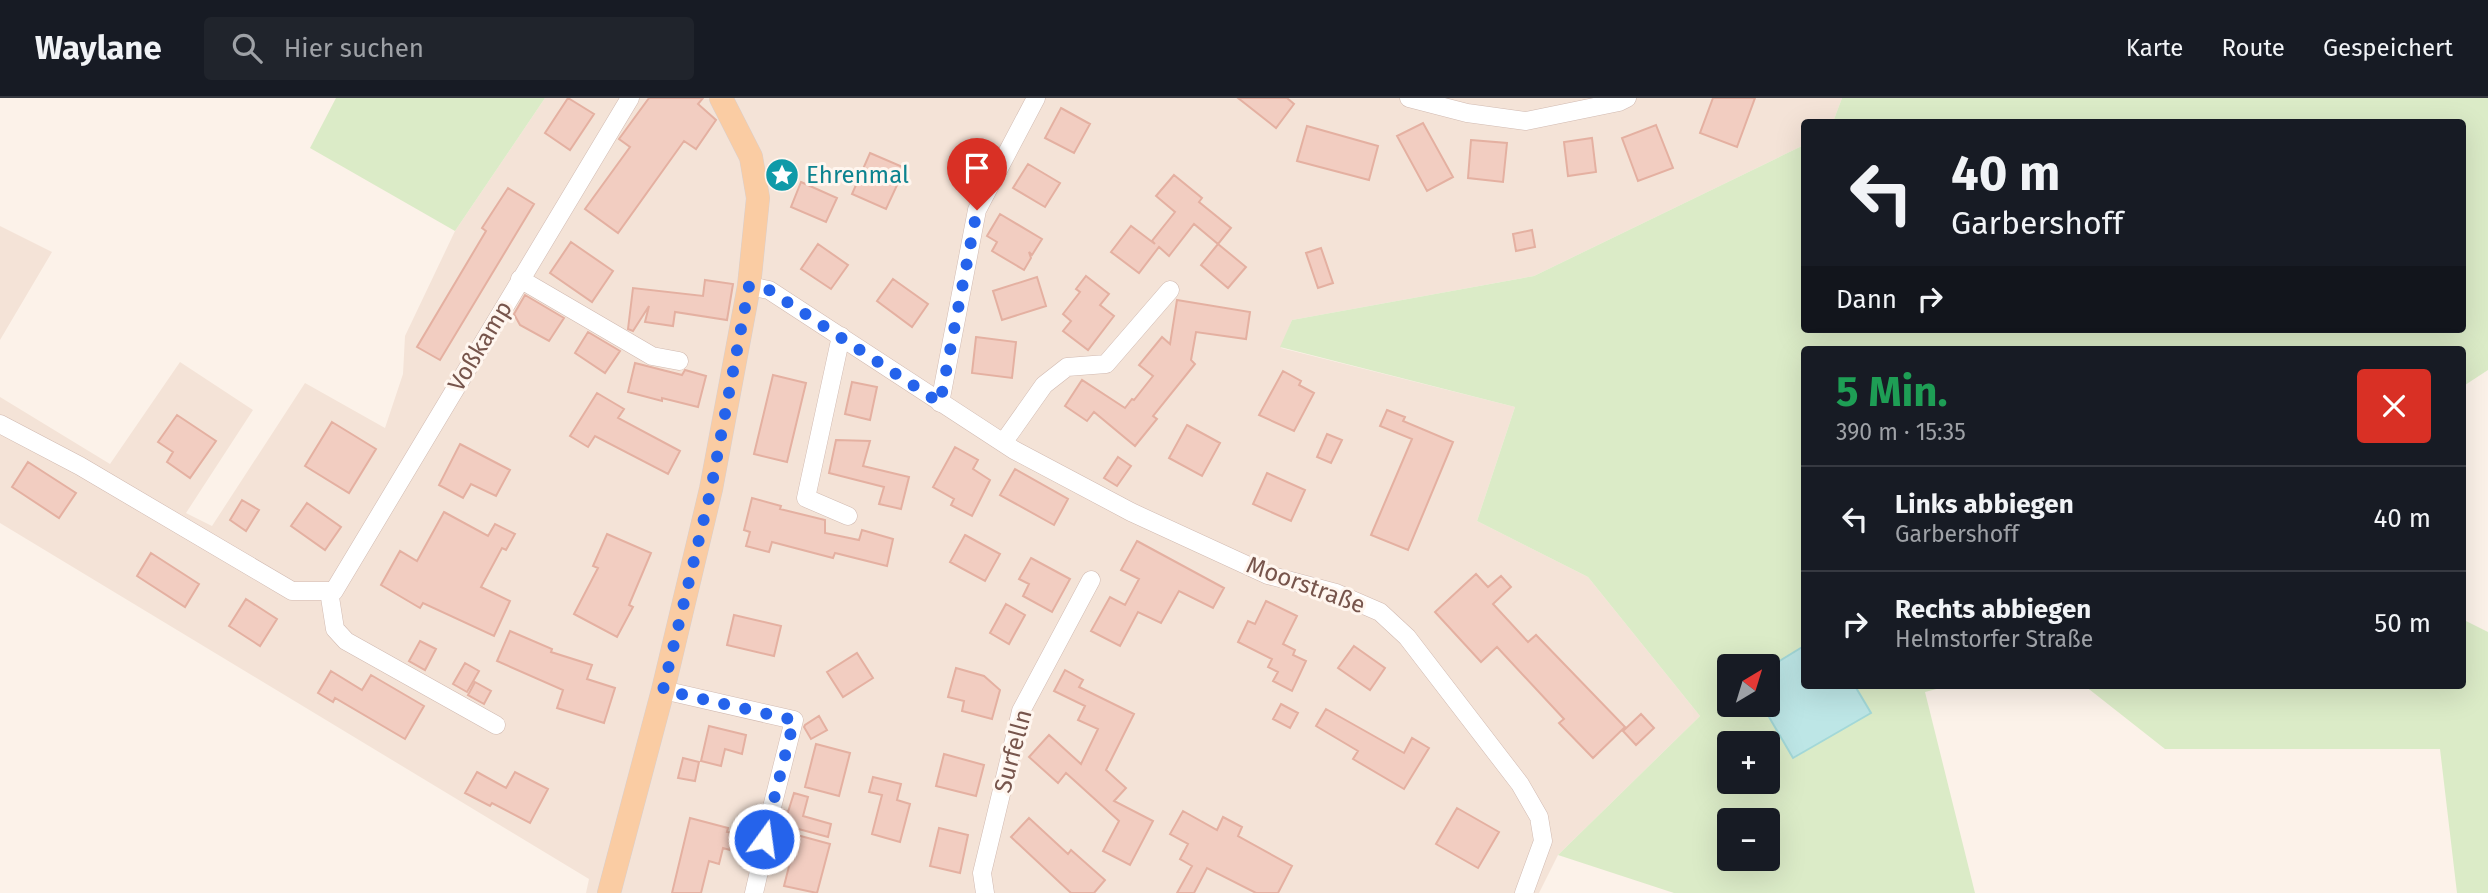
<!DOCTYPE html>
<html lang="de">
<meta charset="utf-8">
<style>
body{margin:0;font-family:"Fira Sans",sans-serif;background:#20242c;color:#f1f3f6;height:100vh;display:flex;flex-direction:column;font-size:26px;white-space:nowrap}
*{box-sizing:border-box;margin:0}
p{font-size:23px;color:#9ea1a6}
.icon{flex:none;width:38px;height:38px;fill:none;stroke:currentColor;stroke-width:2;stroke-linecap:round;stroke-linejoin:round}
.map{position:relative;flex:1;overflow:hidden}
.drawer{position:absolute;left:1801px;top:248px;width:665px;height:343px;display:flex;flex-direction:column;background:#171b24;border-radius:7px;box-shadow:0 7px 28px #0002}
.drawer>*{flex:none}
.top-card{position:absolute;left:1801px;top:21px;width:665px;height:214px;border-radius:7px;box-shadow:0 7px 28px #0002;background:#171b24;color:#f1f3f6;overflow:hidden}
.needle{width:46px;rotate:38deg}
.fabs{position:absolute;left:1717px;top:556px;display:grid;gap:14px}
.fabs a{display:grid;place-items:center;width:63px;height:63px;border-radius:7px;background:#171b24;box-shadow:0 7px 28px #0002;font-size:35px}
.pin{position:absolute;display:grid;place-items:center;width:60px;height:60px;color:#fff;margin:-72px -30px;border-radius:50% 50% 50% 0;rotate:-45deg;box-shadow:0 0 7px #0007}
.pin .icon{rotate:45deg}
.me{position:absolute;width:77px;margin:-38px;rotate:14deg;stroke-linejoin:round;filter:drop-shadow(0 0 5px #0008)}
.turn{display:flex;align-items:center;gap:24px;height:147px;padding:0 35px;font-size:32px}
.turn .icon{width:91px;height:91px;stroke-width:2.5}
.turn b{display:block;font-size:49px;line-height:60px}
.then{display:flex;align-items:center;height:66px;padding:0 35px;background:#0003;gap:14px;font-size:26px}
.round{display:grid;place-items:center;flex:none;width:74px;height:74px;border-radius:7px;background:#20242c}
.overview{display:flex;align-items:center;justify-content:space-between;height:119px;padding:0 35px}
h1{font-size:42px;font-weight:700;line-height:52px;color:#1e9e55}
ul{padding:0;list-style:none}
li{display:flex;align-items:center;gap:21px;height:105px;padding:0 35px;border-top:2px solid #363941}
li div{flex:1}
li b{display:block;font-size:26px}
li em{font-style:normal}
header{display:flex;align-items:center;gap:42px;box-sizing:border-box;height:98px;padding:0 35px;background:#171b24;border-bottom:2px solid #363941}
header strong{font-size:33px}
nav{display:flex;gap:38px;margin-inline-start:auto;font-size:24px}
.search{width:490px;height:63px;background:#20242c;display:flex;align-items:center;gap:18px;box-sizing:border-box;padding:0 24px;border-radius:7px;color:#9ea1a6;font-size:26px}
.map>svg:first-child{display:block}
.residential{fill:#f4e3d7}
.green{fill:#dbebc7;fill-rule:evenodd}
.water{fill:#bde6e6;stroke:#a3d8d8;stroke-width:2}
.building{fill:#f2cdc1;stroke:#e4b0a1;stroke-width:2}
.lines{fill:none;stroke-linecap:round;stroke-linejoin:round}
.minor-casing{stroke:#d1bab1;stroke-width:19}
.major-casing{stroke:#d9cfcd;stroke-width:24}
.minor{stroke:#fff;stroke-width:18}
.major{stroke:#facca3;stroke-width:23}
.route{stroke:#2563eb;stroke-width:12;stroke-dasharray:0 21.6}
.labels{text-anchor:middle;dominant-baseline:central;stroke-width:6;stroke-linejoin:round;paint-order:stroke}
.culture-label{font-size:24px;fill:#0d838f;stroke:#fff6ef;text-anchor:start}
.street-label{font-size:24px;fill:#77554c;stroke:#fff6ef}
</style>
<header>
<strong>Waylane</strong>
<div class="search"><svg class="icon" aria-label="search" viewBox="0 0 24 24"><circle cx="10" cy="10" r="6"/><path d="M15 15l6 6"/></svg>Hier suchen</div>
<nav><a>Karte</a><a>Route</a><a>Gespeichert</a></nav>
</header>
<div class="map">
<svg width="2488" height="795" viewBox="0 0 2488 795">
<rect width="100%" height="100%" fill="#fcf2e9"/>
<path class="residential" d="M545 0H1842L1833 24H1804V47L1534 178 1292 222 1281 250 1515 309 1477 423 1588 479 1700 618 1558 757 1539 795H586L589 781 0 425V299L110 366 180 264 253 312 186 415 212 428 305 285 385 330 403 276 405 238 455 133Z
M0 128 52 154 0 242Z"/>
<path class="green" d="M336 0H545L455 133 310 50Z
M1842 0H2488V272L2462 289V252H1804V548L1768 570 1729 569V607H1762L1794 660 1870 615 1855 588H1948L1925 594 1975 795H1674L1558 757 1700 618 1588 479 1477 423 1515 309 1280 249 1292 222 1534 178 1804 47V231H2462V24H1833ZM1729 646H1768V684H1729ZM1729 723H1768V761H1729Z
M2462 521 2488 534V795H2457L2440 651H2165L2085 588H2462Z"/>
<path class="water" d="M1804 548V588H1855L1871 615 1793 660 1762 607H1768V570Z"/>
<path class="building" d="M568 0 594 16 570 52 545 35Z
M649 0H703L698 6 716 22 696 51 684 43 618 135 585 111 630 49 619 41Z
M1238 0H1287L1294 6 1276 30Z
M1713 0H1755L1737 49 1700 35Z
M1061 10 1090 26 1074 55 1045 40Z
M1423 25 1453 79 1427 93 1397 38Z
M1656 27 1673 70 1638 83 1622 40Z
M1307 28 1378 48 1369 82 1297 63Z
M1592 40 1596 74 1568 78 1564 44Z
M1471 42 1507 45 1503 84 1468 80Z
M870 55 905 70 886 111 852 96Z
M1028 66 1060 85 1045 109 1013 90Z
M1174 77 1202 100 1199 104 1231 130 1218 146 1194 126 1169 158 1159 149 1139 175 1111 154 1131 128 1155 146 1152 143 1175 114 1156 98Z
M801 84 837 100 826 124 791 109Z
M508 90 534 106 440 262 417 249 486 133 482 130Z
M1000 116 1042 141 1032 157 1029 154 1031 160 1024 172 992 153 997 144 987 138Z
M1532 132 1535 149 1516 153 1513 136Z
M571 144 613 173 592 204 550 175Z
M818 146 848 167 831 191 801 171Z
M1218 146 1246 169 1228 190 1201 167Z
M1321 150 1333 185 1318 190 1306 155Z
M1086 178 1109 196 1100 207 1114 218 1088 252 1063 233 1071 223 1063 216 1080 194 1076 191Z
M1037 179 1046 208 1002 222 993 193Z
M893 181 928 206 912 229 877 203Z
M705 182 733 186 727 222 675 214 673 228 645 224 649 208 633 233 628 231 633 190 703 198Z
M525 197 564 220 549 243 520 227 514 216Z
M1177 202 1250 214 1246 241 1196 234 1191 262 1195 266 1153 318 1157 321 1135 348 1094 314 1087 323 1065 308 1082 282 1125 310 1132 301 1134 302 1153 278 1139 267 1162 239 1170 246Z
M588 234 620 253 605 275 575 255Z
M976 239 1016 244 1012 280 972 275Z
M635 265 682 277 685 272 706 278 698 309 662 300V303L628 294Z
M1283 273 1301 283 1299 287 1314 295 1294 333 1259 317Z
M773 277 806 285 787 364 754 356Z
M852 284 877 289 870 322 845 316Z
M597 295 624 311 618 320 680 353 668 376 595 338 588 349 570 338Z
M1387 312 1405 319 1403 323 1453 344 1408 452 1371 437 1412 341 1380 328Z
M177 317 216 343 190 380 167 364 173 354 158 344Z
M332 324 376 351 349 395 305 368Z
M1187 327 1220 345 1202 378 1169 360Z
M1327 336 1342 342 1331 365 1317 359Z
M836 342 870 343 863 368 909 379 901 411 879 406 884 389 829 375Z
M460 346 510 372 496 398 471 386 463 400 439 387Z
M955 349 978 362 973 371 990 382 972 418 951 407 954 401 933 389Z
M1118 359 1131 368 1117 388 1104 380Z
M28 364 76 395 59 420 12 389Z
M1015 371 1068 401 1054 427 1000 397Z
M1267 375 1305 392 1291 423 1253 406Z
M752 400 781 408 780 411 825 422V435L859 442 862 432 893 441 887 468 835 455 833 460 772 444 769 454 746 448 750 434 744 432Z
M242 402 259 412 246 433 230 422Z
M307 405 341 429 325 452 291 428Z
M444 414 488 438 495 426 515 436 506 452 502 450 481 489 510 503 494 538 423 505 420 510 381 487 400 453 417 463Z
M607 436 651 455 629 507 633 509 617 539 574 516 598 470 593 468Z
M965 437 1000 456 985 483 950 464Z
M1137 443 1224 490 1213 510 1179 493 1161 525 1138 514 1120 548 1091 533 1110 499 1125 507 1139 481 1121 472Z
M151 455 199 486 185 509 137 478Z
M1031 460 1070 481 1052 514 1023 498 1029 486 1019 481Z
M1476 476 1488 489 1501 478 1511 489 1493 506 1528 544 1536 537 1625 629 1593 660 1559 625 1564 621 1497 549 1481 564 1435 514Z
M246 501 277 521 260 548 229 528Z
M1266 503 1297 518 1283 546 1295 552 1293 557 1306 563 1292 593 1273 583 1278 574 1268 569 1272 561 1238 544 1248 523 1255 526Z
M1006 506 1025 517 1009 546 990 535Z
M734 517 781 528 774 558 727 547Z
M510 533 552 551 551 554 592 567 587 581 615 590 604 625 557 610 563 592 497 563Z
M420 543 436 551 425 572 409 563Z
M1354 548 1385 570 1370 592 1338 570Z
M857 555 873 580 843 599 827 574Z
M465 565 479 573 467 594 453 586Z
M956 570 984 578 1000 592 992 621 962 613 964 603 948 599Z
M1065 572 1083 582 1079 589 1134 616 1106 672 1126 690 1114 703 1153 723 1130 767 1103 753 1119 723 1066 675 1058 685 1029 659 1049 637 1081 666 1098 631 1078 622 1085 608 1054 593Z
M331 573 362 592 371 577 424 608 405 641 335 600 333 604 318 595Z
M475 584 491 593 484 606 468 597Z
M1281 606 1298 615 1290 630 1273 621Z
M1326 611 1404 655 1412 640 1429 650 1404 691 1353 661 1358 653 1316 628Z
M1641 616 1654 630 1636 647 1623 633Z
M819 618 827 632 811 641 804 629 805 627Z
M709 628 746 637 742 656 725 651 721 668 701 663Z
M816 646 850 655 839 698 805 689Z
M944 656 984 667 976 698 936 688Z
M683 660 699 664 695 683 678 680Z
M477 674 506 690 515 674 548 691 530 725 492 705 490 708 465 695Z
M873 679 901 686 897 702 910 706 900 744 872 736 882 697 869 694Z
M794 695 808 699 803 718 831 726 828 739 780 726 783 712 788 714Z
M1457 710 1499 734 1478 770 1436 746Z
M1183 713 1217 732 1223 719 1242 729 1238 738 1292 768 1278 795H1256L1207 770 1194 795H1177L1192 768 1180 761 1188 746 1170 736Z
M690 720 728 730 727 734 734 735 732 743 730 752 723 750 719 766 709 763 701 795H672Z
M1029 720 1068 756 1071 752 1105 782 1094 795H1071L1011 739Z
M939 730 968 737 960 775 930 768Z
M797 737 830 746 817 795 784 788Z"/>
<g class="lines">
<g class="minor-casing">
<path id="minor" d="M1409 0 1467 15 1526 23 1619 4 1627 0
M520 181 652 258 679 263
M749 188 769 192 1014 352 1131 414 1268 477 1336 495 1380 514 1407 539 1520 686 1539 719 1543 743 1524 795
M841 238 806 400 848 418
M940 305 977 112 1036 0
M0 326 80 368 292 493H334L630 0
M1003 345 1044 287 1067 269 1106 266 1170 192
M329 493 335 531 346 543 496 627
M663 592 794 622 764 741V752L754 795
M985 795 982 775 1021 613 1091 482"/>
</g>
<g class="major-casing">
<path id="major" d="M609 795 663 592 711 391 749 188 758 100 751 59 721 0"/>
</g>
<use href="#minor" class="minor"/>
<use href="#major" class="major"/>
</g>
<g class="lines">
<path class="route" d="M764 741 794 622 663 592 711 391 749 188 769 192 940 305 977 112"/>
</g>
<defs>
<g id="sight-disc" transform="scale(1.75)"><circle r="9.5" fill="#0f9aa8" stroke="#fff6ef"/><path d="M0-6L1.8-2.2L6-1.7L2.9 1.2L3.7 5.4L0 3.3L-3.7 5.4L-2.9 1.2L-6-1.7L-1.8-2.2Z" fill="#fff"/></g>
</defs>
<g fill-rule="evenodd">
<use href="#sight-disc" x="782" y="77"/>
</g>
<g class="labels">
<g class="culture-label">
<text x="806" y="77">Ehrenmal</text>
</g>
<g class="street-label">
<text transform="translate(480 248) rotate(-59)">Voßkamp</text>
<text transform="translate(1306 487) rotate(20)">Moorstraße</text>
<text transform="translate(1013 653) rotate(-75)">Surfelln</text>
</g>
</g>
</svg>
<div class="fabs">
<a><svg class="needle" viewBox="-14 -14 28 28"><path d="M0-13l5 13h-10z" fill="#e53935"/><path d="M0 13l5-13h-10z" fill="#9ea1a6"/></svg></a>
<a>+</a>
<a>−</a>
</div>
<div class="pin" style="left:977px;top:112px;background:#d93025"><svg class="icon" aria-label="arrive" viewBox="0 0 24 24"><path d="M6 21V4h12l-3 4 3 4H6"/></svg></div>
<svg class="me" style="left:764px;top:741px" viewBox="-20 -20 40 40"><circle r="17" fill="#2563eb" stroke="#fff" stroke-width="3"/><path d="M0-11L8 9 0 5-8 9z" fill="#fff"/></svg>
<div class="top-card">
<div class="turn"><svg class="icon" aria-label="left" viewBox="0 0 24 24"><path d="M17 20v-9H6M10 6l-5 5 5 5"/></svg><div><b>40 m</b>Garbershoff</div></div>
<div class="then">Dann<svg class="icon" aria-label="right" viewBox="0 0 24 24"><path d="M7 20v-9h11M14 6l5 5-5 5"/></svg></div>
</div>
<section class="drawer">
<div class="overview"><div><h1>5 Min.</h1><p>390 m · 15:35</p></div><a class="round" style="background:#d93025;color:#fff"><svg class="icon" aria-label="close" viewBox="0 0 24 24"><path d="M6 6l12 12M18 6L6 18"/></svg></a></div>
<ul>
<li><svg class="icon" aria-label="left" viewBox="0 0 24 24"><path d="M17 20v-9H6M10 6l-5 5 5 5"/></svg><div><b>Links abbiegen</b><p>Garbershoff</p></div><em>40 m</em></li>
<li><svg class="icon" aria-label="right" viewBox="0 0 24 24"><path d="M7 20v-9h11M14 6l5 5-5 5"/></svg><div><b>Rechts abbiegen</b><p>Helmstorfer Straße</p></div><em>50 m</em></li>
</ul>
</section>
</div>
